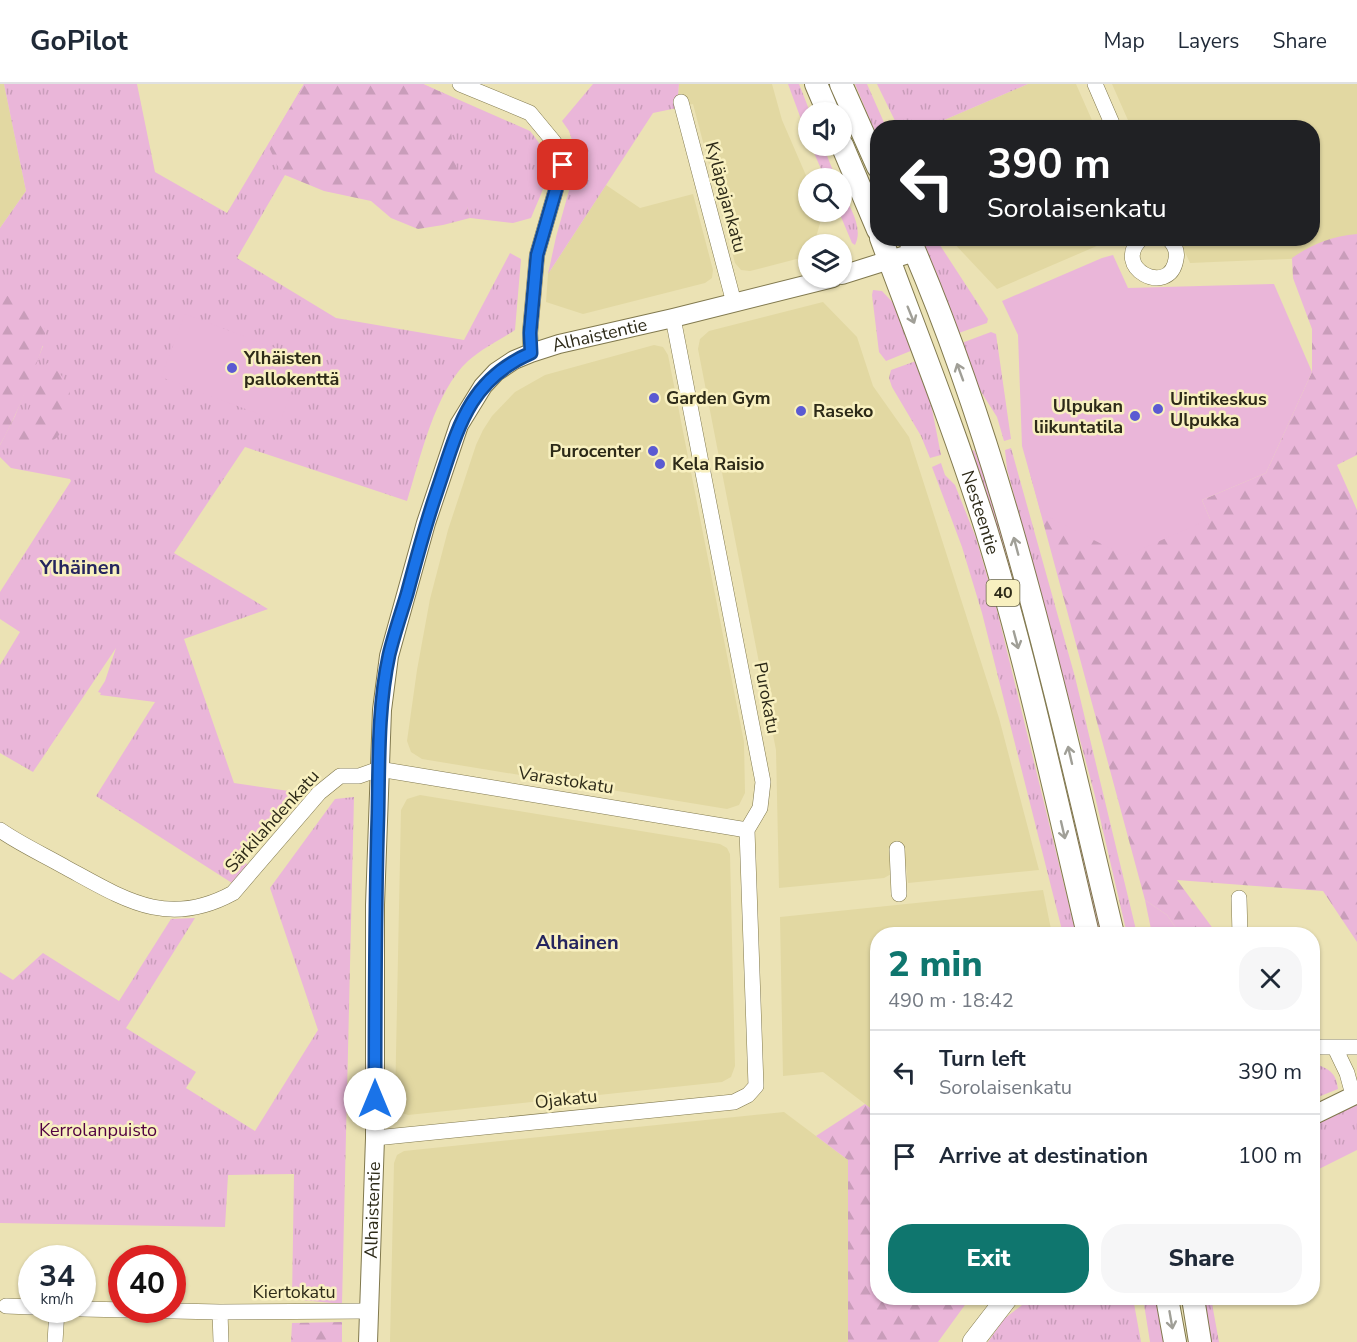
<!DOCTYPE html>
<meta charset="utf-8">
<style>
body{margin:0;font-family:"Nunito Sans",sans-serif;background:#f6f6f7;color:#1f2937;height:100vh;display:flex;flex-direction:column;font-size:22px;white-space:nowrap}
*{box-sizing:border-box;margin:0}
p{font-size:20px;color:#747a83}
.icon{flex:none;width:33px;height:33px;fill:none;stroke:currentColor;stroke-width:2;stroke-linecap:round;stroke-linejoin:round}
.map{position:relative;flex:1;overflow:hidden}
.sheet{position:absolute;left:870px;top:843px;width:450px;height:378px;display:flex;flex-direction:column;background:#fff;border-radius:24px;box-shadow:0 2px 4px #0004}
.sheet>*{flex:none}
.guide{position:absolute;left:870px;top:36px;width:450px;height:126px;border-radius:24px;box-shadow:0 2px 4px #0004;background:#202124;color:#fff;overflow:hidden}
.tools{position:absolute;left:798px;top:18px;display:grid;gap:12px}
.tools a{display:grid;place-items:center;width:54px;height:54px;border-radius:50%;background:#fff;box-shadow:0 2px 4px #0004;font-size:30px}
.speed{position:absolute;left:18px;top:1161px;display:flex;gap:12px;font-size:30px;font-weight:700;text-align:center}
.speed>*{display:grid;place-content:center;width:78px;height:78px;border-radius:50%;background:#fff;box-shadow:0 2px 4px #0004;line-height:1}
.speed small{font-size:15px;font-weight:400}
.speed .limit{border:9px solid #d22;background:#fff;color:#111}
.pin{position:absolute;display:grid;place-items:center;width:51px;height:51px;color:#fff;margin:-26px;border-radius:12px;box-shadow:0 3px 9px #0006}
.me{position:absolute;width:66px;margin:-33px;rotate:0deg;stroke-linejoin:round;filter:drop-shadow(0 0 4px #0008)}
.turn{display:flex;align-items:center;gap:21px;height:126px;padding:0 18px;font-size:27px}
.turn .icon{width:78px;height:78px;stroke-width:2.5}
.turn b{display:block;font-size:42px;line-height:51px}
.round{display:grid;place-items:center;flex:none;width:63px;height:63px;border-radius:24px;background:#f6f6f7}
.summary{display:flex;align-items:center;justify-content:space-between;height:102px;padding:0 18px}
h1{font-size:36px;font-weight:800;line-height:45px;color:#0f766e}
.action{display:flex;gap:12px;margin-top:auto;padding:12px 18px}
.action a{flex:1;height:69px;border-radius:24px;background:#0f766e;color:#fff;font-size:24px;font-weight:800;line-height:69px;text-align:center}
.action a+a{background:#f6f6f7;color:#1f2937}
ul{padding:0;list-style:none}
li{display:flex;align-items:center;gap:18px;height:84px;padding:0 18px;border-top:2px solid #e0e1e3}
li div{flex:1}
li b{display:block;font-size:22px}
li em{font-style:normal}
header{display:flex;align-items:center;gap:36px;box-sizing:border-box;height:84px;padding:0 30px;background:#fff;border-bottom:2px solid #e0e1e3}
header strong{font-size:28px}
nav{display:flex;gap:33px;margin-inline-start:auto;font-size:21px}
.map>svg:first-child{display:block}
.built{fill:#e2d8a2}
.grass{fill:url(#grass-tufts)}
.forest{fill:url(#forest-firs)}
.pitch{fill:#eab6d9}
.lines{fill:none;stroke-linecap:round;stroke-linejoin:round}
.minor-casing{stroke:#81794e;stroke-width:16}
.tertiary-casing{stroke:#81794e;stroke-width:20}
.secondary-casing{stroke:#81794e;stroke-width:22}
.primary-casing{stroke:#81794e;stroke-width:24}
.minor{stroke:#fff;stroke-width:15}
.tertiary{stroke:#fff;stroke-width:18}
.secondary{stroke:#fff;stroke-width:21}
.primary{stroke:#fff;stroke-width:22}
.oneway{stroke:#a09f97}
.route-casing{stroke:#114b97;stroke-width:15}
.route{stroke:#1a73e8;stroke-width:10}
.poi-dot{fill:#5b5ad2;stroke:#f8f0c0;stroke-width:2}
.labels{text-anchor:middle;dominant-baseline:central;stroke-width:5;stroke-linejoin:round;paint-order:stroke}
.shield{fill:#f8f0c0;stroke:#6a654a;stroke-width:1.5}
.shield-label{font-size:16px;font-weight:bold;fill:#2d2a18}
.street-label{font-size:18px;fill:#2d2a18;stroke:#f8f0c0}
.poi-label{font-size:18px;font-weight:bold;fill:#2d2a18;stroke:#f8f0c0;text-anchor:start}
.park-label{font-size:18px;fill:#510041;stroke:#f8f0c0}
.neighbourhood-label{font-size:20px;font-weight:bold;fill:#25255e;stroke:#f8f0c0}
</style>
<header>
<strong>GoPilot</strong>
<nav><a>Map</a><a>Layers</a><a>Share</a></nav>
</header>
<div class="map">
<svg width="1357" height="1258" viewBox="0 0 1357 1258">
<defs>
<pattern id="grass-tufts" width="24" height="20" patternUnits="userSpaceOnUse" patternTransform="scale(1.5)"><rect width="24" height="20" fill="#eab6d9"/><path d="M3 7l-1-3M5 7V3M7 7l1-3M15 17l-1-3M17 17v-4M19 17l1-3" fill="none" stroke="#c99dba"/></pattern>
<pattern id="forest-firs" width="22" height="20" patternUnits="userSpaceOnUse" patternTransform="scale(1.5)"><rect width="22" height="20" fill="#eab6d9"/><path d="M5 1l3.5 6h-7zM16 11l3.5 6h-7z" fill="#c99dba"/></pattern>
</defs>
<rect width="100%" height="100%" fill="#ebe2b4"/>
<path class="built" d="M0 0H4L26 107 0 144Z
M679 0H772L782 36 808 96V128H822L823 129 814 160H808V172L750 187 741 186 735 179 693 20 677 24Z
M1028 0H1076L1095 43H928Z
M1112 0H1357V172L1190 179 1179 155 1312 154V44L1131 43Z
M606 101 640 124 693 110 713 186 712 194 705 199 583 230 546 218 548 190Z
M950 155H1113L997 205Z
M823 218 857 253 873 302 909 353 999 634 1039 786 908 799 906 782 884 794 779 804 776 666 698 265 700 255 709 247Z
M654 261 663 263 668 271 744 658 745 709 739 721 727 725 422 675 411 668 407 657 417 586 430 515 448 446 476 361 483 346 492 332 515 308 545 291Z
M420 711 720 760 727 764 730 770 735 982 731 993 722 998 408 1031 399 1028 395 1019 401 726 407 715Z
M1043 806 1052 850H878L877 1029 823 988 783 992 780 833Z
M784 1028 848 1076V1258H390L394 1079 397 1071 404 1067Z"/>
<path class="grass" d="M4 0H137L155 88 227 129 304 0H423L530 47C559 81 546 97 531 134L513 139 470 134 467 123 285 91 237 174 336 234 464 256 510 169 521 175 515 246C500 256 481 265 468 277 435 307 420 375 407 417L245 363 174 469 268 525 184 555 234 699 296 708 242 774 249 783 232 799 96 712 155 618 100 611 101 609 98 608 105 597 116 564 33 688 0 669V581L20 548 0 535V508L71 397 70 395 11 384 0 373V361L15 332 43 262 0 267V144L26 107Z
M593 0H679L677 24 653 29 548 190 556 153 577 78 574 62 569 47 562 37Z
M788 0H799L810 28H808V54Z
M855 0H867L886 43 878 44 877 53Z
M877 0H1028L928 43H898Z
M811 62H823L836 94H825Z
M842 106C849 123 864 143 855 161L852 159 839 128H842Z
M919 155H936L988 235 987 239 956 250Z
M873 206 882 207 896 222 913 266 886 277 879 268 872 211Z
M991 248 996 250 1011 355 1004 357 997 333 978 303 959 260Z
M916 277 931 320 941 371 930 374 921 352 892 303 889 294 891 286Z
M1011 364 1075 593 1137 850H1127L1094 708 1007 385 1005 366Z
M974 366 991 405 1021 510 1104 850H1097L968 369Z
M941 379 945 391 955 401 976 454 997 526 1076 850H1063L982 529 962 463 932 383Z
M354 713 342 1220 292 1215 294 1090 228 1091 225 1143 0 1139V888L13 896 43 869 119 917 171 835 195 834 126 944 196 988 186 1004 255 1047 318 946 270 804 335 715Z
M1145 816 1167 831 1180 850H1152Z
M1313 979C1328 985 1336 987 1338 1005L1313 1015Z
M1357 1020V1066L1313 1088V1042Z
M1031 1214H1133L1141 1258H988L1004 1235Z
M1143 1214H1158L1165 1258H1150Z
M1200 1214H1211L1219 1258H1207Z"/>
<path class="forest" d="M304 0H423L445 10 456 81 470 134 443 141 418 145 391 134 371 117 324 107 285 91 277 81 268 61Z
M1357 150V371L1337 381 1357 426V858L1323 807 1177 796 1217 850H1180L1167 831 1145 816 1028 382 1210 435 1202 416 1266 389 1312 288V245L1293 194 1292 174C1312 160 1332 152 1357 150Z
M0 207C12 215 41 231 45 246 48 261 10 346 0 361Z
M47 279C69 292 77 317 66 340 62 348 58 354 50 358 40 362 28 359 17 356Z
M865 1020 877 1029 878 1214H970L938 1258H848V1076L816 1052Z
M342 1238V1258H291L292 1239Z"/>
<path class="pitch" d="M1113 171 1128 204 1274 200 1312 288 1266 389 1202 416 1210 435 1125 472 1041 429 1022 362 1018 251 1002 217 1102 174Z
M185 230 304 275 280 338 161 293Z"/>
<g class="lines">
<g class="minor-casing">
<path id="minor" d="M460 0 530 29 554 58 563 81 537 171 530 249 531 269
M1095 0 1114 44
M681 18 734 219
M1142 154C1109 183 1170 215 1176 175 1178 167 1174 160 1168 154
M0 746C20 760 44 771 65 783 124 815 167 845 233 809L319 709 340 692H359L379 685 747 746
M897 765 899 810
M1239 814 1240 850
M1312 963H1357
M1335 964 1347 989 1353 1011
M375 1054 734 1018 748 1011 756 1002 747 746 760 724 763 698 673 234
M6 1222 32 1223
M82 1225 220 1228 369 1227
M220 1228 221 1258
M55 1258 57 1226"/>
</g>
<g class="tertiary-casing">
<g id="tertiary">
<path d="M842 191 915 168"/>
<path d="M1312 1032 1357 1010"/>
<path id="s1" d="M368 1258 375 1054V821L382 626 389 572 426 439 459 341 483 302 496 288 514 276 531 269 559 260 673 234 833 194"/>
</g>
</g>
<g class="secondary-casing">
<path id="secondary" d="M973 1258 1007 1214"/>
</g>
<g class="primary-casing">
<g id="primary">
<path d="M816 0 828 28"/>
<path d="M841 0 878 83"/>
<path d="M842 61 878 146"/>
<path id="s2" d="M881 154C917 251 955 347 986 445 1027 578 1056 715 1088 850"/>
<path d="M909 154C1006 377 1057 616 1113 850"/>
<path d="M1167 1214 1175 1258"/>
<path d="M1193 1214 1200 1258"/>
</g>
</g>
<use href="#minor" class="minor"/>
<use href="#tertiary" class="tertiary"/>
<use href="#secondary" class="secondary"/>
<use href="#primary" class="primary"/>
</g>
<defs><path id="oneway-shaft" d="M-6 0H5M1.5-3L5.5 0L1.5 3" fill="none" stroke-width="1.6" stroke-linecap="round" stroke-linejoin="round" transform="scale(1.5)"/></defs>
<g class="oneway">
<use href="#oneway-shaft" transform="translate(911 231) rotate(68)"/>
<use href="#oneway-shaft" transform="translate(960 288) rotate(-110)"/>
<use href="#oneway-shaft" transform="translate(1016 462) rotate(-105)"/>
<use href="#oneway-shaft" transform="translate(1016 556) rotate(75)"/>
<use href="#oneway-shaft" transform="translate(1070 671) rotate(-103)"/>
<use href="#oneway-shaft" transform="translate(1063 746) rotate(77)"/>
<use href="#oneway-shaft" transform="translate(1171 1236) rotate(80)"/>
</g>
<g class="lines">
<g class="route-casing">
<path id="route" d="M375 1015C375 920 375 824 378 729 379 677 378 622 389 571 394 550 401 530 407 510 416 476 425 442 436 410 457 349 466 297 531 269L530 249 537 171 563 81"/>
</g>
<use href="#route" class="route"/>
</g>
<g class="poi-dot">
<circle cx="232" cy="284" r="6"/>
<circle cx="654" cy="314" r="6"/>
<circle cx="1158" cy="325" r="6"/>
<circle cx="801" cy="327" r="6"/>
<circle cx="1135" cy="332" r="6"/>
<circle cx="653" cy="367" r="6"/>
<circle cx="660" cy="380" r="6"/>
</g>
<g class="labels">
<rect class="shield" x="986.5" y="496" width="33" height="26" rx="4.5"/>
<g class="shield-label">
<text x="1003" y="509">40</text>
</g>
<g class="street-label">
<text transform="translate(726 113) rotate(75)">Kyläpajankatu</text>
<text stroke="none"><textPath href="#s1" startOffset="1104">Alhaistentie</textPath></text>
<text stroke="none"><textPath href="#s2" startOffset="292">Nesteentie</textPath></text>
<text transform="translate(767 614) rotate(79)">Purokatu</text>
<text transform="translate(566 696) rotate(9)">Varastokatu</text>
<text transform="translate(272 737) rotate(-48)">Särkilahdenkatu</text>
<text transform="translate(566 1015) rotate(-6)">Ojakatu</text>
<text stroke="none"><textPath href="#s1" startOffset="132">Alhaistentie</textPath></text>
<text x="294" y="1208">Kiertokatu</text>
</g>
<g class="poi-label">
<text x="244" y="274">Ylhäisten<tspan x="244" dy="21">pallokenttä</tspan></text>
<text x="666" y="314">Garden Gym</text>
<text x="1170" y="315">Uintikeskus<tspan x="1170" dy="21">Ulpukka</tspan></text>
<text x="1123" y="322" text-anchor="end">Ulpukan<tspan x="1123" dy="21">liikuntatila</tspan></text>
<text x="813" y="327">Raseko</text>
<text x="641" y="367" text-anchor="end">Purocenter</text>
<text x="672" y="380">Kela Raisio</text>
</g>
<g class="park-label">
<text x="98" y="1046">Kerrolanpuisto</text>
</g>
<g class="neighbourhood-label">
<text x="80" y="483">Ylhäinen</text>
<text x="577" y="858">Alhainen</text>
</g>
</g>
</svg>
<div class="tools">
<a><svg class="icon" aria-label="sound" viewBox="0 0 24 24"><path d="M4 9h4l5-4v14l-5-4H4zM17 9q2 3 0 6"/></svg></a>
<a><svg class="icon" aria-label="search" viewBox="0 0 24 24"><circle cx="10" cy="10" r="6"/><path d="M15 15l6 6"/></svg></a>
<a><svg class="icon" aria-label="layers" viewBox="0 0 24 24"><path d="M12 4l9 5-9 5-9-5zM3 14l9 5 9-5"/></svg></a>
</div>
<div class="speed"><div>34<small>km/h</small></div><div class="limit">40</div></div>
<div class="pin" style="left:563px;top:81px;background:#d93025"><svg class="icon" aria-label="arrive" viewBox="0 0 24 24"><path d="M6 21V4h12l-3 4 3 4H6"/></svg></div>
<svg class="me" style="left:375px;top:1015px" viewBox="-20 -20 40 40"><circle r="19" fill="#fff"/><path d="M0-13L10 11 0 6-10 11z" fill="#1a73e8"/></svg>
<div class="guide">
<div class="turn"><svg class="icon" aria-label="left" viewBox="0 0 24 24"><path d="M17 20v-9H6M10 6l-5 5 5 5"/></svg><div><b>390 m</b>Sorolaisenkatu</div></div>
</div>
<section class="sheet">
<div class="summary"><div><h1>2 min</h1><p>490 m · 18:42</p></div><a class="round"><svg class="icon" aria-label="close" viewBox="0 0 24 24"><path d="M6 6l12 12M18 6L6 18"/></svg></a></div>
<ul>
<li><svg class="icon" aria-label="left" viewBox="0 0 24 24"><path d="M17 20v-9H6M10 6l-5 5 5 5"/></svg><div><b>Turn left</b><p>Sorolaisenkatu</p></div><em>390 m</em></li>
<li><svg class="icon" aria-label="arrive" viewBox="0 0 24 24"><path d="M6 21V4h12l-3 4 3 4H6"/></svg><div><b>Arrive at destination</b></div><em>100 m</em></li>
</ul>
<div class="action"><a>Exit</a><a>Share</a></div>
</section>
</div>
